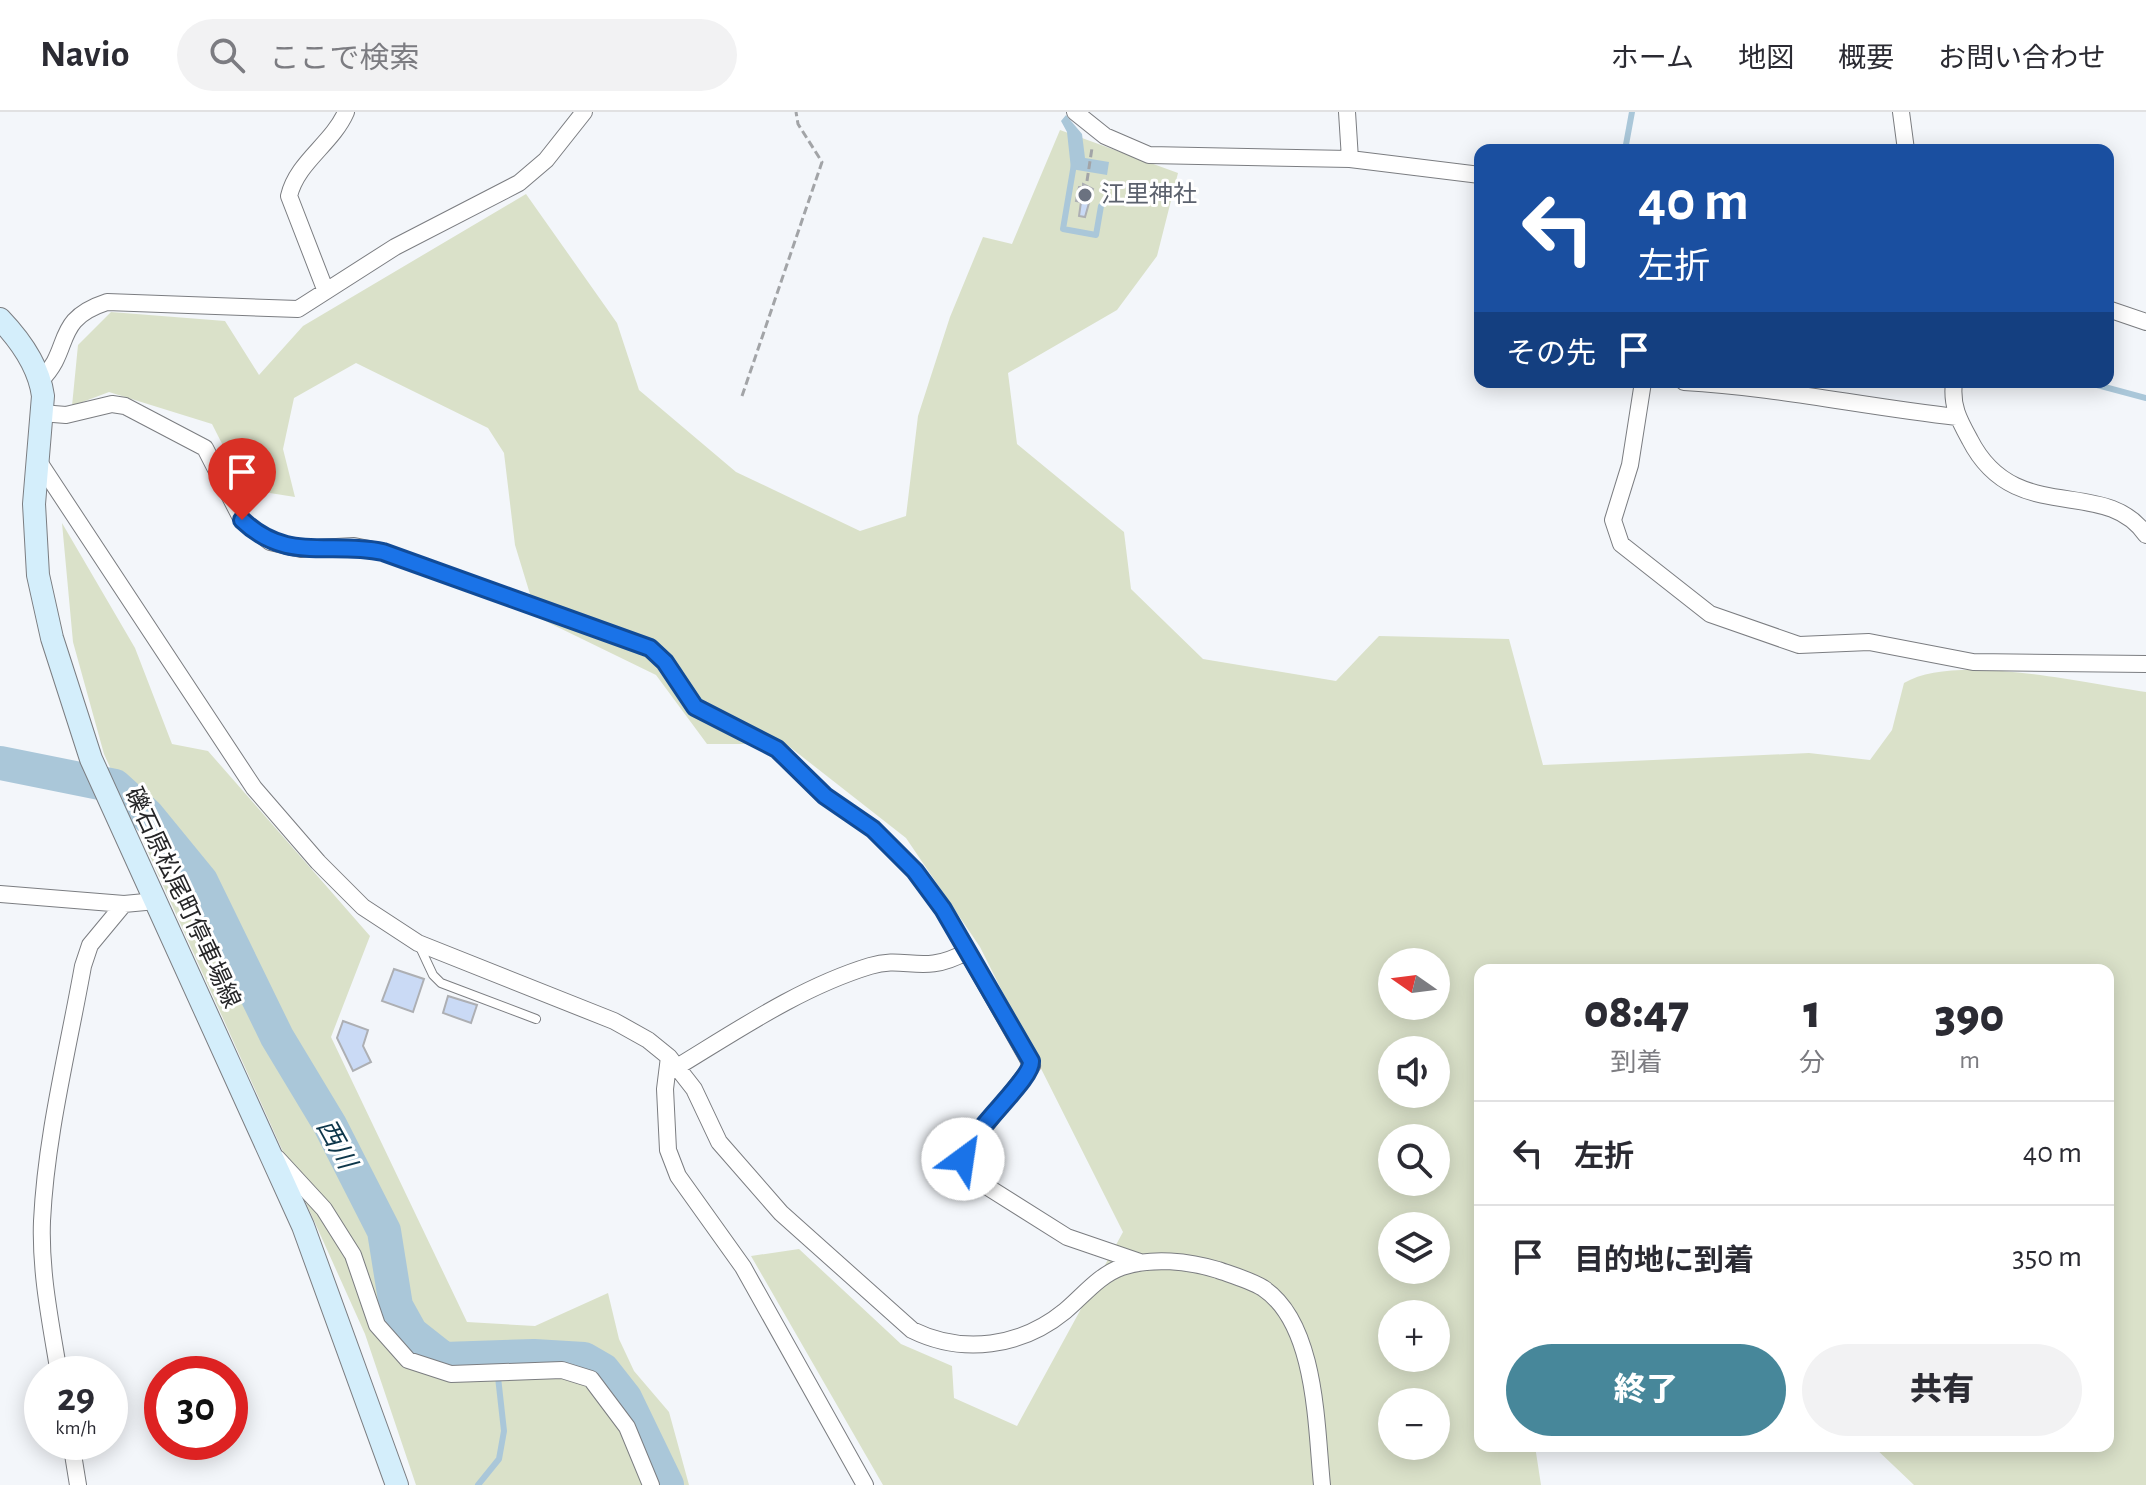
<!DOCTYPE html>
<html lang="ja">
<meta charset="utf-8">
<style>
body{margin:0;font-family:"Alegreya Sans","Noto Sans JP",sans-serif;background:#f2f2f3;color:#2b2b33;height:100vh;display:flex;flex-direction:column;font-size:30px;white-space:nowrap}
*{box-sizing:border-box;margin:0}
p{font-size:26px;color:#7c7c81}
.icon{flex:none;width:44px;height:44px;fill:none;stroke:currentColor;stroke-width:2;stroke-linecap:round;stroke-linejoin:round}
.map{position:relative;flex:1;overflow:hidden}
.sheet{position:absolute;left:1474px;top:852px;width:640px;height:488px;display:flex;flex-direction:column;background:#fff;border-radius:16px;box-shadow:0 4px 20px #0003}
.sheet>*{flex:none}
.banner{position:absolute;left:1474px;top:32px;width:640px;height:244px;border-radius:16px;box-shadow:0 4px 20px #0003;background:#1a4fa0;color:#fff;overflow:hidden}
.needle{width:52px;rotate:284deg}
.controls{position:absolute;left:1378px;top:836px;display:grid;gap:16px}
.controls a{display:grid;place-items:center;width:72px;height:72px;border-radius:50%;background:#fff;box-shadow:0 4px 20px #0003;font-size:40px}
.speed{position:absolute;left:24px;top:1244px;display:flex;gap:16px;font-size:40px;font-weight:700;text-align:center}
.speed>*{display:grid;place-content:center;width:104px;height:104px;border-radius:50%;background:#fff;box-shadow:0 4px 20px #0003;line-height:1}
.speed small{font-size:20px;font-weight:400}
.speed .limit{border:12px solid #d22;background:#fff;color:#111}
.pin{position:absolute;display:grid;place-items:center;width:68px;height:68px;color:#fff;margin:-82px -34px;border-radius:50% 50% 50% 0;rotate:-45deg;box-shadow:0 0 8px #0007}
.pin .icon{rotate:45deg}
.me{position:absolute;width:88px;margin:-44px;rotate:31deg;stroke-linejoin:round;filter:drop-shadow(0 0 6px #0008)}
.turn{display:flex;align-items:center;gap:28px;height:168px;padding:0 32px;font-size:36px}
.turn .icon{width:104px;height:104px;stroke-width:2.5}
.turn b{display:block;font-size:56px;line-height:68px}
.then{display:flex;align-items:center;height:76px;padding:0 32px;background:#0003;gap:16px;font-size:30px}
.eta{display:flex;justify-content:space-evenly;align-items:center;height:136px;text-align:center}
.eta b{font-size:48px;font-weight:800;line-height:56px}
.button{display:flex;gap:16px;margin-top:auto;padding:16px 32px}
.button a{flex:1;height:92px;border-radius:48px;background:#47879a;color:#fff;font-size:32px;font-weight:800;line-height:92px;text-align:center}
.button a+a{background:#f2f2f3;color:#2b2b33}
ul{padding:0;list-style:none}
li{display:flex;align-items:center;gap:24px;height:104px;padding:0 32px;border-top:2px solid #e1e1e2}
li div{flex:1}
li b{display:block;font-size:30px}
li em{font-style:normal}
header{display:flex;align-items:center;gap:48px;box-sizing:border-box;height:112px;padding:0 40px;background:#fff;border-bottom:2px solid #e1e1e2}
header strong{font-size:38px}
nav{display:flex;gap:44px;margin-inline-start:auto;font-size:28px}
.search{width:560px;height:72px;background:#f2f2f3;display:flex;align-items:center;gap:20px;box-sizing:border-box;padding:0 28px;border-radius:44px;color:#7c7c81;font-size:30px}
.map>svg:first-child{display:block}
.green{fill:#dae1c9;fill-rule:evenodd}
.water{fill:#aac7d9}
.lines{fill:none;stroke-linecap:round;stroke-linejoin:round}
.stream{stroke:#aac7d9;stroke-width:6}
.river{stroke:#aac7d9;stroke-width:34}
.building{fill:#cadaf5;stroke:#adafb3;stroke-width:2}
.lane-casing{stroke:#7b7d81;stroke-width:10}
.street-casing{stroke:#7b7d81;stroke-width:18}
.secondary-casing{stroke:#7b7d81;stroke-width:24}
.path{stroke:#a2a4a7;stroke-width:3;stroke-dasharray:8 4;stroke-linecap:butt}
.lane{stroke:#fff;stroke-width:8}
.street{stroke:#fff;stroke-width:16}
.secondary{stroke:#d4eefb;stroke-width:22}
.route-casing{stroke:#114b97;stroke-width:20}
.route{stroke:#1a73e8;stroke-width:14}
.worship-dot{fill:#6b7280;stroke:#fff;stroke-width:3}
.labels{text-anchor:middle;dominant-baseline:central;stroke-width:6;stroke-linejoin:round;paint-order:stroke}
.worship-label{font-size:24px;fill:#5b616d;stroke:#fff;text-anchor:start}
.street-label{font-size:24px;fill:#252527;stroke:#fff}
.water-label{font-size:26px;font-style:italic;fill:#0d364a;stroke:#fff}
</style>
<header>
<strong>Navio</strong>
<div class="search"><svg class="icon" aria-label="search" viewBox="0 0 24 24"><circle cx="10" cy="10" r="6"/><path d="M15 15l6 6"/></svg>ここで検索</div>
<nav><a>ホーム</a><a>地図</a><a>概要</a><a>お問い合わせ</a></nav>
</header>
<div class="map">
<svg width="2146" height="1373" viewBox="0 0 2146 1373">
<rect width="100%" height="100%" fill="#f3f6fa"/>
<path class="green" d="M1060 18 1178 61 1157 144 1117 198 1008 261 1017 332 1124 420 1131 477 1203 547 1336 569 1379 524 1509 527 1543 653 1809 641 1870 648 1892 618 1904 571C1956 540 2085 572 2146 580V1373H1914L1873 1334H2108V858H1480V1334H1535L1541 1373H883L751 1144 799 1137 901 1232 952 1254 954 1286 1017 1314 1123 1120 980 835 906 726 786 632H707L656 563 537 505 515 433 504 341 488 316 356 251 294 286 283 337 295 385 245 377 212 312 109 280 72 294 78 233 111 200 225 209 259 263 303 214 526 82 617 211 639 278 736 360 860 419 906 404 918 304 950 205 983 125 1012 132ZM1392 850H1436V894H1392ZM1392 938H1436V982H1392ZM1392 1026H1436V1070H1392ZM1392 1114H1436V1158H1392ZM1392 1202H1436V1246H1392ZM1392 1290H1436V1334H1392Z
M62 411 135 536 172 632 208 639 370 824 331 925 467 1210 535 1214 608 1181 619 1227 634 1259 669 1300 689 1373H416L365 1222 104 642 73 530Z"/>
<path class="water" d="M1066 3 1082 22 1085 46 1109 50 1107 63 1071 57 1067 20 1061 9Z"/>
<g class="lines">
<path class="stream" d="M1625 38 1632 0
M1074 52 1063 117 1096 123 1101 94
M2086 270 2146 286
M478 1373 499 1347 504 1319 496 1247"/>
<path class="river" d="M0 651 115 674 147 703 201 769 277 925 330 1013 384 1119 396 1194 411 1221 444 1247 534 1244 584 1247 603 1258 625 1286 667 1373"/>
</g>
<path class="building" d="M1083 72 1093 77 1085 105 1079 104 1081 90 1076 89 1079 75H1083Z
M394 857 424 867 413 900 382 889Z
M448 884 477 893 471 911 443 901Z
M343 909 368 918 363 934 371 950 353 959 337 926Z"/>
<g class="lines">
<g class="lane-casing">
<path id="lane" d="M419 833 433 863 441 871 536 907"/>
</g>
<g class="street-casing">
<path id="street" d="M1075 0 1105 24 1149 43 1350 47 1480 63
M1347 0 1350 47
M1901 0 1906 38
M325 177 289 84C297 50 332 32 346 0
M2108 197 2146 210
M41 268C73 236 52 208 107 190L298 197 395 135 519 71 546 48 584 0
M1643 270 1630 353 1613 408 1621 432 1710 502 1799 533 1869 530 1973 550 2146 552
M1684 270C1776 275 1865 295 1957 305
M1954 270C1951 294 1959 308 1970 328 2015 416 2105 363 2146 423
M41 301 66 303 112 292 125 294 205 336 242 408 270 430 301 437 354 434 383 440 650 536 665 550 695 595 777 637 825 684 873 717 915 759 943 797 1032 954 965 1040 963 1055 967 1062 1067 1125 1140 1150
M37 347 254 676 318 750 363 795 418 831 614 909 648 928 669 945 694 977 719 1030 781 1101 912 1218C963 1243 1021 1235 1065 1199 1083 1184 1099 1163 1122 1155 1152 1145 1189 1149 1218 1158 1232 1163 1250 1168 1263 1176 1317 1212 1316 1315 1322 1373
M0 782 124 792 156 789
M669 945 665 977 668 1038 678 1064 743 1155 865 1373
M677 955C738 918 801 875 870 854 906 843 923 864 966 840
M277 1046 324 1097 353 1143 377 1213 408 1248 451 1262 562 1258 591 1267 627 1315 651 1373
M59 1262C51 1212 40 1161 42 1109 46 1024 68 938 83 854L90 833 124 792
M71 1330 78 1373"/>
</g>
<g class="secondary-casing">
<path id="secondary" d="M0 207C21 229 39 254 43 284L34 392 38 463 52 526 91 647 303 1114 397 1373"/>
</g>
<path class="path" d="M1087 69 1092 36
M742 284 822 50 798 12 796 0"/>
<use href="#lane" class="lane"/>
<use href="#street" class="street"/>
<use href="#secondary" class="secondary"/>
</g>
<g class="lines">
<g class="route-casing">
<path id="route" d="M242 408C287 451 328 429 383 440L650 536 665 550 695 595 777 637 825 684 873 717 915 759 943 797 1031 949C1033 968 971 1017 963 1047"/>
</g>
<use href="#route" class="route"/>
</g>
<circle class="worship-dot" cx="1085" cy="83" r="8"/>
<g class="labels">
<g class="worship-label">
<text x="1101" y="83">江里神社</text>
</g>
<g class="street-label">
<text transform="translate(182 786) rotate(65)">礫石原松尾町停車場線</text>
</g>
<g class="water-label">
<text transform="translate(336 1032) rotate(61)">西川</text>
</g>
</g>
</svg>
<div class="controls">
<a><svg class="needle" viewBox="-14 -14 28 28"><path d="M0-13l5 13h-10z" fill="#e53935"/><path d="M0 13l5-13h-10z" fill="#7c7c81"/></svg></a>
<a><svg class="icon" aria-label="sound" viewBox="0 0 24 24"><path d="M4 9h4l5-4v14l-5-4H4zM17 9q2 3 0 6"/></svg></a>
<a><svg class="icon" aria-label="search" viewBox="0 0 24 24"><circle cx="10" cy="10" r="6"/><path d="M15 15l6 6"/></svg></a>
<a><svg class="icon" aria-label="layers" viewBox="0 0 24 24"><path d="M12 4l9 5-9 5-9-5zM3 14l9 5 9-5"/></svg></a>
<a>+</a>
<a>−</a>
</div>
<div class="speed"><div>29<small>km/h</small></div><div class="limit">30</div></div>
<div class="pin" style="left:242px;top:408px;background:#d93025"><svg class="icon" aria-label="arrive" viewBox="0 0 24 24"><path d="M6 21V4h12l-3 4 3 4H6"/></svg></div>
<svg class="me" style="left:963px;top:1047px" viewBox="-20 -20 40 40"><circle r="19" fill="#fff"/><path d="M0-13L10 11 0 6-10 11z" fill="#1a73e8"/></svg>
<div class="banner">
<div class="turn"><svg class="icon" aria-label="left" viewBox="0 0 24 24"><path d="M17 20v-9H6M10 6l-5 5 5 5"/></svg><div><b>40 m</b>左折</div></div>
<div class="then">その先<svg class="icon" aria-label="arrive" viewBox="0 0 24 24"><path d="M6 21V4h12l-3 4 3 4H6"/></svg></div>
</div>
<section class="sheet">
<div class="eta">
<div><b>08:47</b><p>到着</p></div>
<div><b>1</b><p>分</p></div>
<div><b>390</b><p>m</p></div>
</div>
<ul>
<li><svg class="icon" aria-label="left" viewBox="0 0 24 24"><path d="M17 20v-9H6M10 6l-5 5 5 5"/></svg><div><b>左折</b></div><em>40 m</em></li>
<li><svg class="icon" aria-label="arrive" viewBox="0 0 24 24"><path d="M6 21V4h12l-3 4 3 4H6"/></svg><div><b>目的地に到着</b></div><em>350 m</em></li>
</ul>
<div class="button"><a>終了</a><a>共有</a></div>
</section>
</div>
